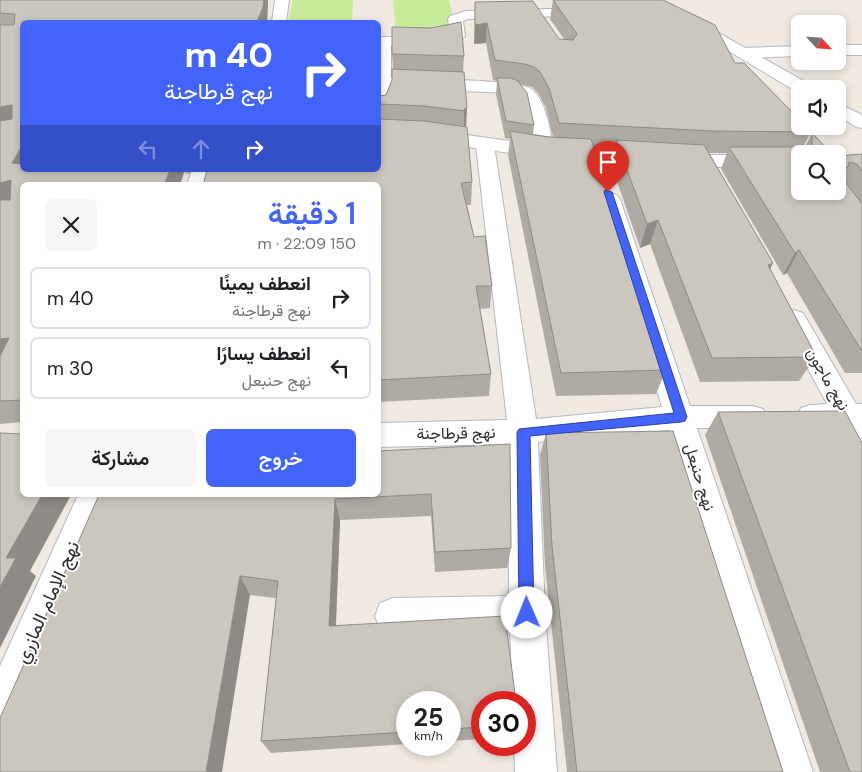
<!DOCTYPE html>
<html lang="ar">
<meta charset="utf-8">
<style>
body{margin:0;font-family:"DM Sans",Vazirmatn,sans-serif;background:#f6f6f6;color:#202124;direction:rtl;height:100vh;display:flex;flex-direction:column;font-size:19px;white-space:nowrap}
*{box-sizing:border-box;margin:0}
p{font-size:16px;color:#757577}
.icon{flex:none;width:28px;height:28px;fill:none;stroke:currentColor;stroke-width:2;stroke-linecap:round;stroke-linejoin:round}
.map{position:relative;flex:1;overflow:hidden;direction:ltr}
.drawer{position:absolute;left:20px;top:182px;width:361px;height:315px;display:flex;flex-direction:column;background:#fff;border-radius:8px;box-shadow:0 2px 8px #0003;direction:rtl}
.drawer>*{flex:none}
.banner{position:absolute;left:20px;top:20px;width:361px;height:152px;border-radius:8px;box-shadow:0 2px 8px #0003;direction:rtl;background:#4264fb;color:#fff;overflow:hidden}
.needle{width:32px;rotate:116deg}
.controls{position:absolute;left:791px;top:15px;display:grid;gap:10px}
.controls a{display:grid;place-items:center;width:55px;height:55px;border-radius:8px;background:#fff;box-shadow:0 2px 8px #0003;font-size:25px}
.speed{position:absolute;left:396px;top:691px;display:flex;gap:10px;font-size:25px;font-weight:700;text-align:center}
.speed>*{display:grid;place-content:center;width:65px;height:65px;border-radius:50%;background:#fff;box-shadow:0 2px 8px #0003;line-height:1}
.speed small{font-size:12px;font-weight:400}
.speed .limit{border:8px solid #d22;background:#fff;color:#111}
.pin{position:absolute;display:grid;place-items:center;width:42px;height:42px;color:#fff;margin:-51px -21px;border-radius:50% 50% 50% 0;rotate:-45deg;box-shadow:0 0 5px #0007}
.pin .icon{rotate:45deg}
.me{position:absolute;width:55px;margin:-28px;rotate:359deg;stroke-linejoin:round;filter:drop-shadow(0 0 4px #0008)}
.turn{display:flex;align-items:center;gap:18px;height:105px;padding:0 25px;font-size:22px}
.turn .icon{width:65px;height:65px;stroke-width:2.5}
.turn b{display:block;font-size:35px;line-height:42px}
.lanes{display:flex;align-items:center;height:48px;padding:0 25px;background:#0003;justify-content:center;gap:25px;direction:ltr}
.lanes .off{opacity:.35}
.round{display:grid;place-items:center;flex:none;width:52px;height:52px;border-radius:8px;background:#f6f6f6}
.overview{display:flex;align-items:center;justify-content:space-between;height:85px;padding:0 25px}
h1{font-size:30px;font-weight:600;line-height:38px;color:#4264fb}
.action{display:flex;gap:10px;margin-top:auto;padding:10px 25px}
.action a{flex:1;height:58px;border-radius:8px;background:#4264fb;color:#fff;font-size:20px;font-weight:600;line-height:58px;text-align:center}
.action a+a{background:#f6f6f6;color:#202124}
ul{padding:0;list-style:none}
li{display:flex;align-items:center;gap:15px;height:62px;margin:0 10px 8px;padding:0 15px;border:2px solid #e0e0e0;border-radius:8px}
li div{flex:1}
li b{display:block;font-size:19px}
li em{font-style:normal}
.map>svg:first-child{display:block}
.pitch{fill:#c9ec9a}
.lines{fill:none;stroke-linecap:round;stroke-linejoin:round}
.minor-casing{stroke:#b4b7c1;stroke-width:2}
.tertiary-casing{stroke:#b4b7c1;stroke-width:2}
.secondary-casing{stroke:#b4b7c1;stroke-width:2}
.minor{fill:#fff;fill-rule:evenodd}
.tertiary{fill:#fff;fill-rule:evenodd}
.secondary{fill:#fff;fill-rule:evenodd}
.wall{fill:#afaba4;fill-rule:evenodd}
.shaded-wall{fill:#8e8b86}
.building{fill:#cbc7bf;stroke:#8e8b86}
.route{fill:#4264fb;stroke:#2b41a3}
.labels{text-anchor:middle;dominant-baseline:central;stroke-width:4;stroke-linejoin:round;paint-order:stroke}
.street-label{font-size:16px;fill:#2e2e2e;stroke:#fff}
.near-street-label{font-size:19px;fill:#2e2e2e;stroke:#fff}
</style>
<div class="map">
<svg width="862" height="772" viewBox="0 0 862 772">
<rect width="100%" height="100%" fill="#efe9e1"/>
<path class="pitch" d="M293 0H353L352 22H288Z
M393 0H449L457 34 396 36Z"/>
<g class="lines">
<g class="minor-casing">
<path id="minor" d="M275 0H289L286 22H272Z
M589 8 594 9 596 12 594 15 468 19 463 21 465 36C454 52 409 46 391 46V78C413 79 518 79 531 89 547 100 550 134 555 152L552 156 545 158 538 156 535 152C532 132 532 99 510 93L391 88V100L385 115 379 116V37C399 36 432 43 450 34L448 19 450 16 466 11Z
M838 45H862V55H838Z
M800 46V56L744 58 738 56 736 53 738 50 744 48Z
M485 139 492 141 494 145 536 419 662 407 600 199 603 195 610 193 617 195 620 199 690 406H753L763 409 767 417 763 425 753 428H697L813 772H771L669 430 538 442 545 613 557 772H515L514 745H525V702H513L510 631 393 634 380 629 375 616 380 603 393 598 509 596 508 444 379 447V423L507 420 476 145 478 141Z
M192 170H212L207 185H187Z
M794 310 803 313 856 404H862V453L852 450 839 427H811L801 424 797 416 801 408 811 405 827 404 781 319 785 313Z
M78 495H110L14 724 0 730V666Z"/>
</g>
<g class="tertiary-casing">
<path id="tertiary" d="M379 127 424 129 545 146 704 155H800V167H704L545 158 424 141 379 139Z"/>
</g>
<g class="secondary-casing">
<path id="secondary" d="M643 0H660L811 85 813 89H800L799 93Z
M838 103 862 115V128L856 127 838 115Z"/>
</g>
<use href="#minor" class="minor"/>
<use href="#tertiary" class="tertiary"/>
<use href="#secondary" class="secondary"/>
</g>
<path class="wall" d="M0 0H268L267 22H22V170H191L189 174 184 172 180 185H22V422L0 424Z
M553 0 735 63 811 132 803 147H805L812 133 838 191V156L862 154V373H845L787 273 783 275 721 169 727 153H709L773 263 770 269 813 350 812 352 815 357 799 381 700 382 650 244 640 248 611 164 615 148 594 147 620 240 666 370 656 394 556 396 508 155 510 139 505 138 496 94 497 81 493 80 486 43 474 44 475 2 559 39H564L550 19ZM520 84 532 87 538 93 546 108 553 137 533 134 534 125Z
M392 54 464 56 463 72 466 127 472 182 471 205H467L474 237 492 286 490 308 480 309 491 374 489 396 379 402V96L386 95 392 80 393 69Z
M718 412 862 772H820L705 435Z
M546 433 783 772H567L545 566 540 455Z
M379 451 511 548 507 568 435 572 431 516 340 520 336 626 482 702V739L450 741V702H408V744L271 753 261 741 276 598 250 595 0 772Z"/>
<path class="shaded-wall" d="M264 0H268L267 22H257Z
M487 23 486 43 474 44 475 25Z
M12 105 22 125 0 130V107Z
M467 108 466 130H464V109Z
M22 146V170L12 163Z
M170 170H183L184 172 180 185H164Z
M11 180 22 201 0 202V183Z
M658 220 650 244 640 248 647 224Z
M622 232 615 256 617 233Z
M799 250 787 273 783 275 795 253Z
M773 263 761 287 768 265Z
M9 338 0 365V339Z
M42 495H71L30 571 36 576 0 648V587L6 558Z
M335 499 340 520 335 643 329 626Z
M240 576 250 595 222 772H206Z"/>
<path class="building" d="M0 0H264L263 7 257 22H22V146L12 163 22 164V170H170L164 185H22V400L0 401V356L9 338 0 339V200H10L11 180 0 183V121L12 119V105L0 107V25H14L15 14 0 13Z
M553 0H663L715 25 735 63H744L800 120V126H806L811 132 712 131 559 123 549 88 540 72 534 67 525 64 495 60 487 23 475 25V2L533 1 559 39 573 40 577 34Z
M461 22 464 56 392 54V27L431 28Z
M392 69 464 72 467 108 464 109 465 111 424 106 379 104V96L386 95 392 80Z
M497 78H511L518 81 527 93 534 125 506 121Z
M379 119 424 121 467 127 472 182 461 183 474 237 485 236 492 286H476L491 374 379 380V185H203L207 170H379Z
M510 131 548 137 591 139 622 232 617 233 666 370 561 373Z
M812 133 832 154H800V191H838V172L862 204V351L799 250 795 253 729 147H810L812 146Z
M616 140 704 145 773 263 768 265 813 350H811L815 357 712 358 658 220 647 224Z
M862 154V171L857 164 849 162 848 167 838 168V156Z
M845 411 862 443V772H850L718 412Z
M673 431 783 772H577L552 546 546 433Z
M0 433 22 434V495H42L6 558H16L0 587Z
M510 444 511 548 435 552 431 494 335 499 329 626 505 616 516 702H482V727L450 729V702H408V732L261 741 278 581 240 576 206 772H0V718L99 495H379V451Z"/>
<path class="route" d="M605 190 612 192 687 417 685 421 681 422 530 436 534 613 532 618 527 621 521 618 519 613 517 432 519 429 674 413 604 192Z"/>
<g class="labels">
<g class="street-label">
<text transform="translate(828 379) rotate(60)">نهج ماجون</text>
<text transform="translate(456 433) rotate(-1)">نهج قرطاجنة</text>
<text transform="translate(700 477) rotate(73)">نهج حنبعل</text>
</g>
<g class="near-street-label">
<text transform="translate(47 602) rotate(-66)">نهج الإمام المازري</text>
</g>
</g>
</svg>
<div class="controls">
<a><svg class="needle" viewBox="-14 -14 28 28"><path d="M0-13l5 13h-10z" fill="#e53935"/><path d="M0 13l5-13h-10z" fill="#757577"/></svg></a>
<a><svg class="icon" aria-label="sound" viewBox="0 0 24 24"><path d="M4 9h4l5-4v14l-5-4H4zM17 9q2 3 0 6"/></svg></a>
<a><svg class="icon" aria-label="search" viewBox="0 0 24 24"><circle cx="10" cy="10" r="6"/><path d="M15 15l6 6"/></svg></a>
</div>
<div class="speed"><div>25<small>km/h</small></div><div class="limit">30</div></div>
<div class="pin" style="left:608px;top:192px;background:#d93025"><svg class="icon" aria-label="arrive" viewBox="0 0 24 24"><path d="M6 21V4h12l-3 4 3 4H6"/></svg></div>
<svg class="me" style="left:527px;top:613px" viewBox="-20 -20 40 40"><circle r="19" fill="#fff"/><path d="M0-13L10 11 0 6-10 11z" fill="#4264fb"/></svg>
<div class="banner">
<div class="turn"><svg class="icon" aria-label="right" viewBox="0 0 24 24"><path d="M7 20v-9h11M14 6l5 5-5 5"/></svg><div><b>40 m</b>نهج قرطاجنة</div></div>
<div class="lanes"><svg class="icon off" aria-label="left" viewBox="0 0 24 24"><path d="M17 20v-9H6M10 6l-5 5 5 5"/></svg><svg class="icon off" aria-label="ahead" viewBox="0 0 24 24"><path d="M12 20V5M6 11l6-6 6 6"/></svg><svg class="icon" aria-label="right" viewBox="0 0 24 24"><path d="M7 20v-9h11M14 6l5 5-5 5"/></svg></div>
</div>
<section class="drawer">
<div class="overview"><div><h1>1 دقيقة</h1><p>150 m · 22:09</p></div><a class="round"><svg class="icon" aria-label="close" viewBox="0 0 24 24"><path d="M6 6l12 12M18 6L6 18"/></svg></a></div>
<ul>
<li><svg class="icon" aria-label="right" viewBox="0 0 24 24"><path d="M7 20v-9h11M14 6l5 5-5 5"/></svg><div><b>انعطف يمينًا</b><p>نهج قرطاجنة</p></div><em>40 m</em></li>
<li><svg class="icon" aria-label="left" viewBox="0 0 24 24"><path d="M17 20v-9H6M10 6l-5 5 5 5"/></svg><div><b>انعطف يسارًا</b><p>نهج حنبعل</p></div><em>30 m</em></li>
</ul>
<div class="action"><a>خروج</a><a>مشاركة</a></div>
</section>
</div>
